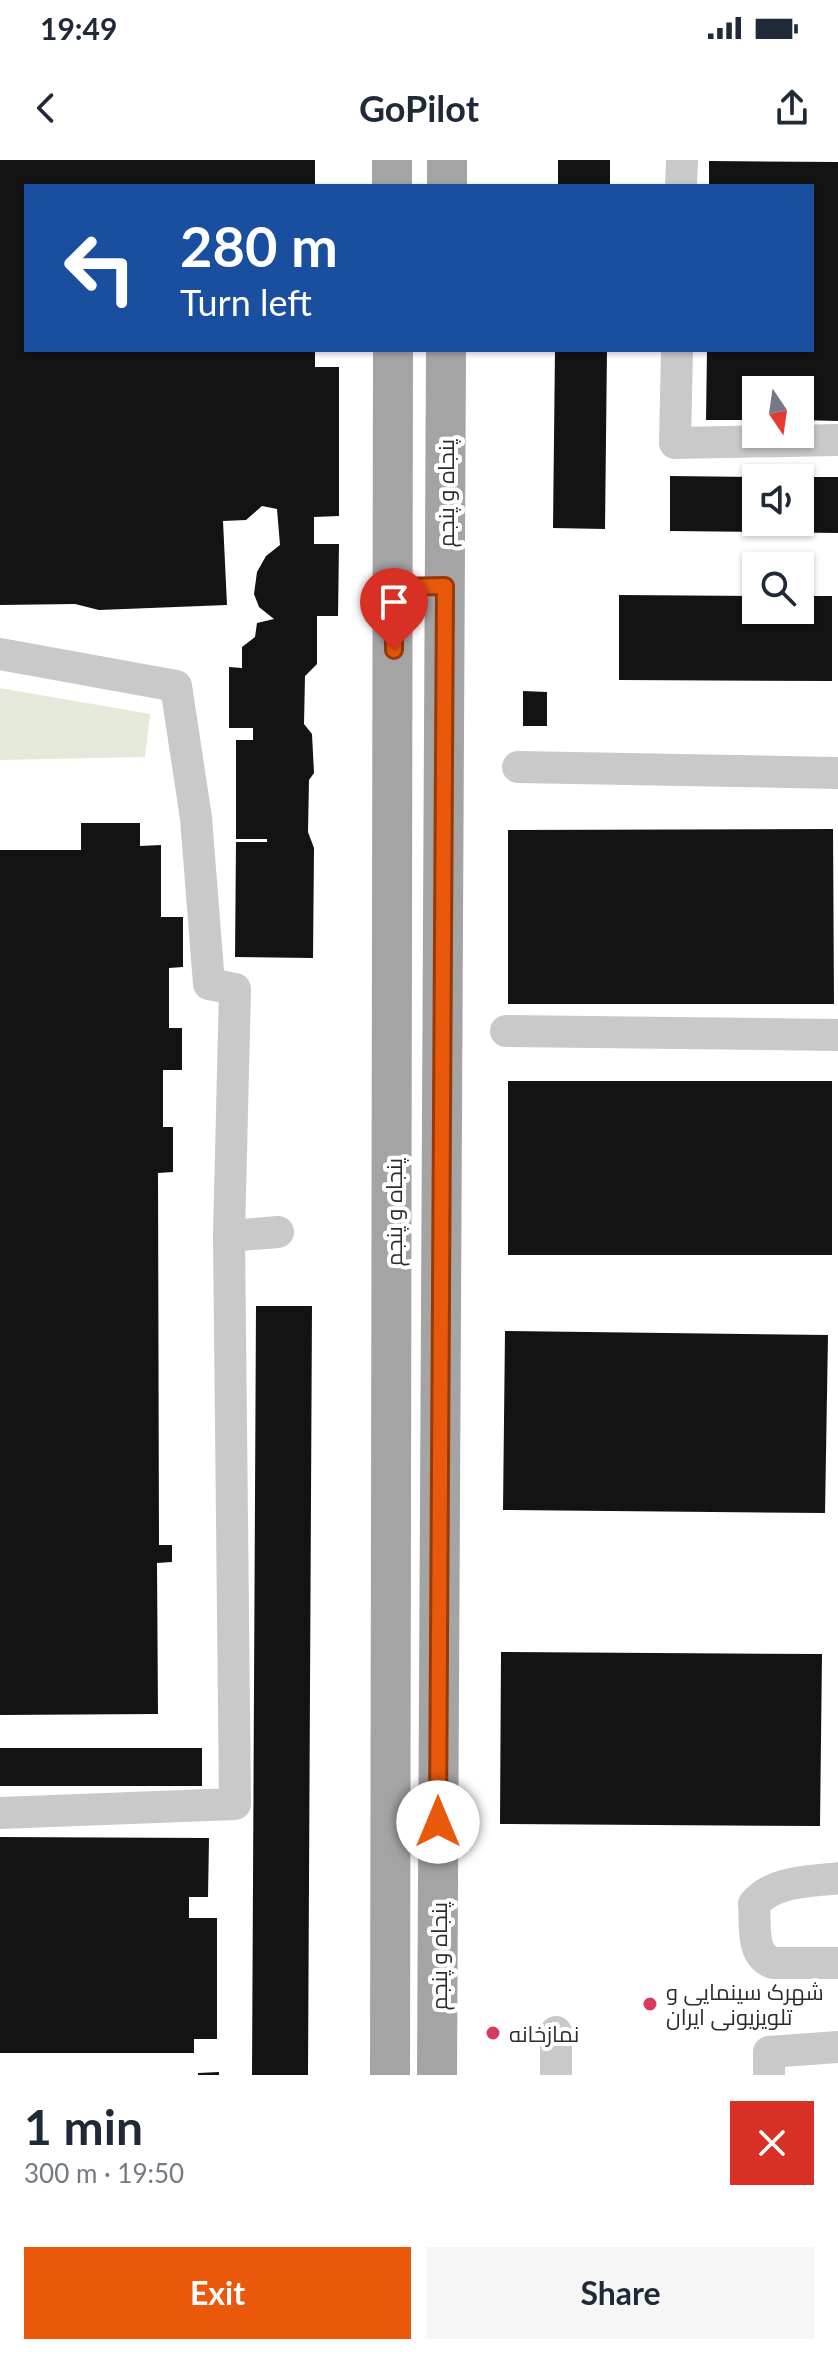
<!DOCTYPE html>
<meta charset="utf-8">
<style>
body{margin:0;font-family:Lato,Cairo,sans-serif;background:#f6f6f7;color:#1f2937;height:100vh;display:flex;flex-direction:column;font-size:30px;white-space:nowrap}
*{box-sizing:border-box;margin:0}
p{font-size:26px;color:#747a83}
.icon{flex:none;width:44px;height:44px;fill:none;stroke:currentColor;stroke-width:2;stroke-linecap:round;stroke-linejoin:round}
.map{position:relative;height:1915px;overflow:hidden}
.details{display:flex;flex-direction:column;background:#fff;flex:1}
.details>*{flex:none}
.banner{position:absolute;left:24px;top:24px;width:790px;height:168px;border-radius:0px;box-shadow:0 2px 6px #0004;background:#1a4fa0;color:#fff;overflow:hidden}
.needle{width:52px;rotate:167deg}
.fabs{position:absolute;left:742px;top:216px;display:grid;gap:16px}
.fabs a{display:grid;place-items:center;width:72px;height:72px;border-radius:0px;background:#fff;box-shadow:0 2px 6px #0004;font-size:40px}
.pin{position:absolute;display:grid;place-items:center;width:68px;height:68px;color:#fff;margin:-82px -34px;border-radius:50% 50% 50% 0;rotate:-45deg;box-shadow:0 0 8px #0007}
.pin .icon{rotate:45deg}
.me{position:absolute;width:88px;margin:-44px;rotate:0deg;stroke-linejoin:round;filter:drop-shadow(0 0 6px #0008)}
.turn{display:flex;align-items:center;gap:28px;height:168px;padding:0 24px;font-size:36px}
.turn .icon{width:104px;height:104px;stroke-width:2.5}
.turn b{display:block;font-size:56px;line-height:68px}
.round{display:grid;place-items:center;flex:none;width:84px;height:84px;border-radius:0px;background:#f6f6f7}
.head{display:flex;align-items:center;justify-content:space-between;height:136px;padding:0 24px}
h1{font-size:48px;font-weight:700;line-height:60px}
.action{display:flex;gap:16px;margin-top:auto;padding:16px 24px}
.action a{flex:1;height:92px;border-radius:0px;background:#ea580c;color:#fff;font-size:32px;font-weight:700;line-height:92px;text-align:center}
.action a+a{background:#f6f6f7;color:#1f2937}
.status{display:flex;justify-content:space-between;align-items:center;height:56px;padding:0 40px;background:#fff;direction:ltr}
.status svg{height:22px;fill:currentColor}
header{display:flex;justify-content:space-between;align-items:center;height:104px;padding:0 24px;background:#fff;font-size:36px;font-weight:700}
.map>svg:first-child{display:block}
.green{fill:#e4e9da}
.building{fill:#131313}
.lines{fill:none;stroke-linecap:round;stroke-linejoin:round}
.minor{stroke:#c9c9c9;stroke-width:32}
.major{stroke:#a4a4a4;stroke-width:40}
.route-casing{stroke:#983908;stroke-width:20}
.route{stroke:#ea580c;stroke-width:14}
.poi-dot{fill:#d73a5a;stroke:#fff;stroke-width:3}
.labels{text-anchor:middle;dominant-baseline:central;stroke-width:8;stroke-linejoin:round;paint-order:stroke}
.street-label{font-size:22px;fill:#2c2c2c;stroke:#fff}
.poi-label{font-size:22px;fill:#2c2c2c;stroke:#fff;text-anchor:start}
</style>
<div class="status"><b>19:49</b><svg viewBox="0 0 49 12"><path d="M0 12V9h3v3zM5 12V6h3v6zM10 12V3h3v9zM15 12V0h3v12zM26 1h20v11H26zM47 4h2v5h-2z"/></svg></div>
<header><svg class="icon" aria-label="back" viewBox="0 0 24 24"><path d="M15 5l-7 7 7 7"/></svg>GoPilot<svg class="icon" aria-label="share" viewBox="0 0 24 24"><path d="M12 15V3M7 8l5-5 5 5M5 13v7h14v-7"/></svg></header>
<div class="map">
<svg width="838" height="1915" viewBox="0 0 838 1915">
<rect width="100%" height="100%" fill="#fff"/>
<path class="green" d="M0 528 150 554 145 597 0 600Z"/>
<path class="building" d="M0 0H315V26H26V190H315V207H339V356L314 357V384H339L338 456H317V504L305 516 304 564 312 574 314 613 309 620 308 672 314 688 313 798 235 797 236 682H267V679H236V580H253V568H229V507L242 508V487L255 477 257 463 274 459 259 447 254 434 257 412 266 396 280 385 277 349 262 346 246 360 223 361 227 445 99 450 75 444 0 445Z
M558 0H610V26H558Z
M709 1 838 2V261L800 260V230H756V260H706L707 190H812V26H709Z
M555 190H607L605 369 553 368Z
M670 316 756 317V362H800V317H838V373L670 371Z
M619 435 756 436V450H800V436H832V521L619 520Z
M523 531 547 532V566H523Z
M81 663H140V686L161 685V757H183V807L169 808V868H182V910H163V967H173V1012L158 1013 159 1385H172V1402L157 1403 158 1554 0 1555V690H81Z
M833 669 834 844H508V670Z
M508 921H832V1095H508Z
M256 1146H312L308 1915H252Z
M505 1171 828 1175 825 1353 503 1350Z
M501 1492 822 1494 820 1666 500 1664Z
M0 1588H202V1626H0Z
M0 1677 209 1678 208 1737H189V1758H217V1879H194V1893H0Z
M219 1912V1915H198V1913Z"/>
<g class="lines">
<path class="minor" d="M681 26 682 0
M677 190 675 283 838 280
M0 494 176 526 196 658 209 824 235 829 229 1076
M518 607 838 613
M506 871 838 875
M0 1653 235 1644 229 1076 278 1072
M838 1718C809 1722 774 1720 754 1744 756 1765 750 1795 773 1803H838
M556 1872V1915
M769 1915V1892L838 1887"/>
<path class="major" d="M392 0V26
M447 26V0
M390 1915 393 190
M437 1915 446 190"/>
</g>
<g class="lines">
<g class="route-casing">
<path id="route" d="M394 490V427L445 426 438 1662"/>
</g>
<use href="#route" class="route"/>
</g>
<g class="poi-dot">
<circle cx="650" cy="1844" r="8"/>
<circle cx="493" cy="1873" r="8"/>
</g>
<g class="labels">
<g class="street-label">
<text transform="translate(445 333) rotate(-90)">پنجاه و پنجم</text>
<text transform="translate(393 1052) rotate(-90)">پنجاه و پنجم</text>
<text transform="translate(438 1796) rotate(-90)">پنجاه و پنجم</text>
</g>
<g class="poi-label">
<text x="666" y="1831">شهرک سینمایی و<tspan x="666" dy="25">تلویزیونی ایران</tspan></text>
<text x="509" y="1873">نمازخانه</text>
</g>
</g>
</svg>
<div class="fabs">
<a><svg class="needle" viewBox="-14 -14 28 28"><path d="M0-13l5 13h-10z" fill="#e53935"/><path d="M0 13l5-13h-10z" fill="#747a83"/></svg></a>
<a><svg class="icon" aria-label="sound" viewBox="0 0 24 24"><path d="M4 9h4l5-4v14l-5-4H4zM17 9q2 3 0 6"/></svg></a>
<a><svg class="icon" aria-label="search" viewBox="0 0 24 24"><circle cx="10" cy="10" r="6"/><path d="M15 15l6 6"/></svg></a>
</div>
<div class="pin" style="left:394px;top:490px;background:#d93025"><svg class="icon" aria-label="arrive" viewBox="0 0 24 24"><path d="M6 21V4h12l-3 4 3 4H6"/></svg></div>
<svg class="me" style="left:438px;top:1662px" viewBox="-20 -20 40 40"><circle r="19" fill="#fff"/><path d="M0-13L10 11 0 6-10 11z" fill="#ea580c"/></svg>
<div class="banner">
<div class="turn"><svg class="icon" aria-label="left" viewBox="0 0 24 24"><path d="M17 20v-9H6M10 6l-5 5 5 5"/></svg><div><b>280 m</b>Turn left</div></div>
</div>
</div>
<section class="details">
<div class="head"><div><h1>1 min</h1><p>300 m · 19:50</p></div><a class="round" style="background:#d93025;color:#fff"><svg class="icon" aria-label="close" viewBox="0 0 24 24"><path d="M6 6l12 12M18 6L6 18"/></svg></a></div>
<div class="action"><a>Exit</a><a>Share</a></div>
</section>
